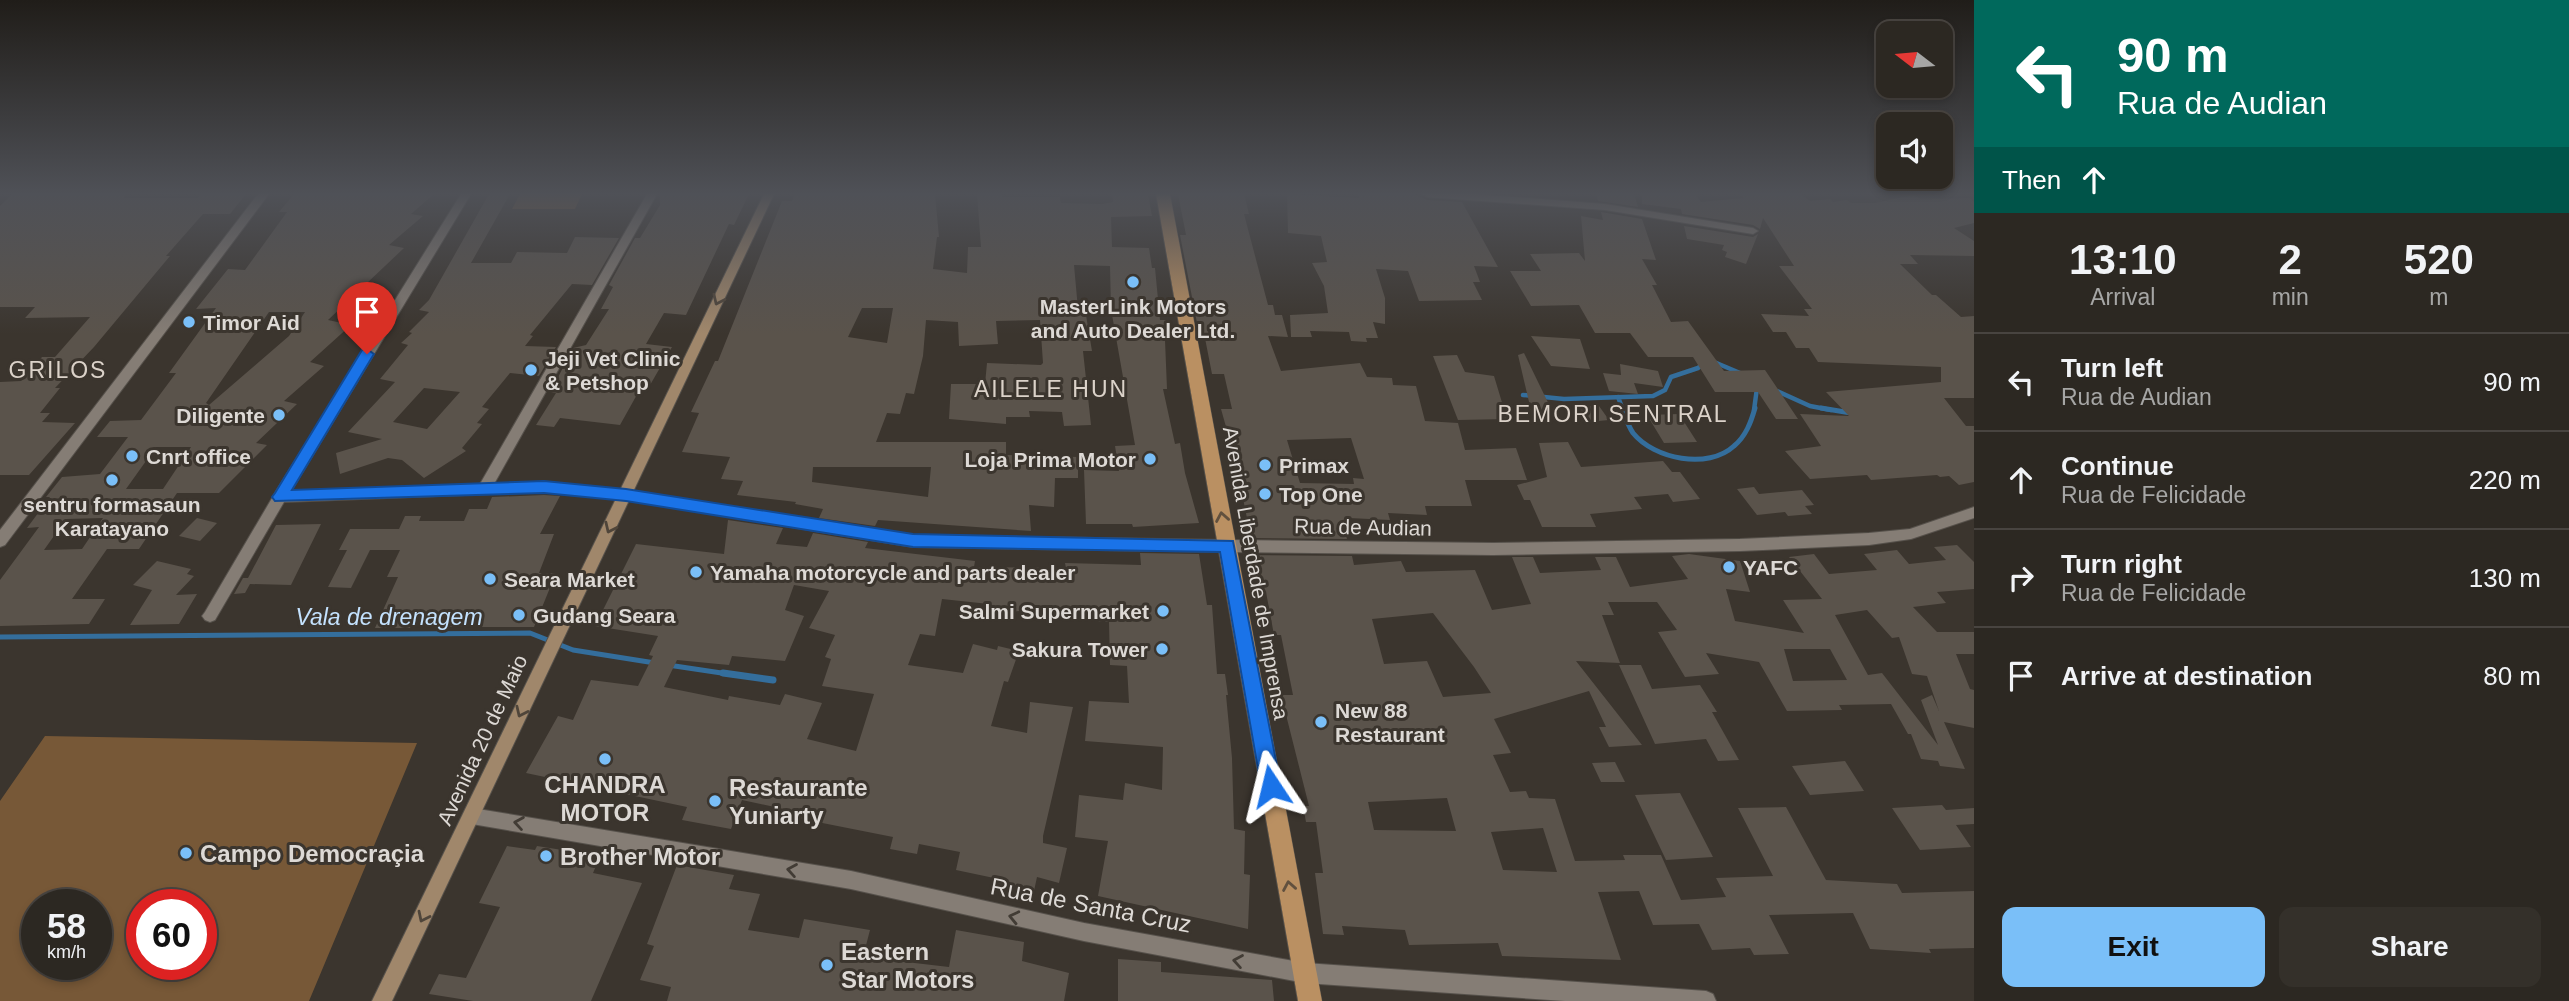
<!DOCTYPE html>
<meta charset="utf-8">
<style>
body{margin:0;font-family:Helvetica,sans-serif;background:#34302a;color:#f1f3f6;height:100vh;display:flex;flex-direction:column;font-size:26px;white-space:nowrap}
*{box-sizing:border-box;margin:0}
p{font-size:23px;color:#a6a6a5}
.icon{flex:none;width:38px;height:38px;fill:none;stroke:currentColor;stroke-width:2;stroke-linecap:round;stroke-linejoin:round}
.map{position:relative;flex:1;overflow:hidden}
.sheet{display:flex;flex-direction:column;background:#2c2822;width:595px}
.sheet>*{flex:none}
.guide{background:#00695c;color:#fff;overflow:hidden}
.needle{width:46px;rotate:286deg}
.controls{position:absolute;left:1876px;top:21px;display:grid;gap:14px}
.controls a{display:grid;place-items:center;width:77px;height:77px;border-radius:14px;background:#2c2822;box-shadow:0 4px 10px #0003,0 0 0 2px #484440;font-size:35px}
.speed{position:absolute;left:21px;top:889px;display:flex;gap:14px;font-size:35px;font-weight:700;text-align:center}
.speed>*{display:grid;place-content:center;width:91px;height:91px;border-radius:50%;background:#2c2822;box-shadow:0 4px 10px #0003,0 0 0 2px #484440;line-height:1}
.speed small{font-size:18px;font-weight:400}
.speed .limit{border:10px solid #d22;background:#fff;color:#111}
.pin{position:absolute;display:grid;place-items:center;width:60px;height:60px;color:#fff;margin:-72px -30px;border-radius:50% 50% 50% 0;rotate:-45deg;box-shadow:0 0 7px #0007}
.pin .icon{rotate:45deg}
.me{position:absolute;width:77px;margin:-38px;rotate:350deg;stroke-linejoin:round;filter:drop-shadow(0 0 5px #0008)}
.turn{display:flex;align-items:center;gap:24px;height:147px;padding:0 28px;font-size:32px}
.turn .icon{width:91px;height:91px;stroke-width:2.5}
.turn b{display:block;font-size:49px;line-height:60px}
.then{display:flex;align-items:center;height:66px;padding:0 28px;background:#0003;gap:14px;font-size:26px}
.eta{display:flex;justify-content:space-evenly;align-items:center;height:119px;text-align:center}
.eta b{font-size:42px;font-weight:800;line-height:49px}
.button{display:flex;gap:14px;margin-top:auto;padding:14px 28px}
.button a{flex:1;height:80px;border-radius:14px;background:#7abff8;color:#111;font-size:28px;font-weight:800;line-height:80px;text-align:center}
.button a+a{background:#34302a;color:#f1f3f6}
ul{padding:0;list-style:none}
li{display:flex;align-items:center;gap:21px;height:98px;padding:0 28px;border-top:2px solid #484440}
li div{flex:1}
li b{display:block;font-size:26px}
li em{font-style:normal}
main{display:flex;flex:1;min-height:0}
.map>svg:first-child{display:block}
.green{fill:#775837;fill-rule:evenodd}
.lines{fill:none;stroke-linecap:round;stroke-linejoin:round}
.stream-far2{stroke:#346e9c;stroke-width:4.5}
.stream-far1{stroke:#346e9c;stroke-width:5}
.stream{stroke:#346e9c;stroke-width:7}
.building{fill:#5a534b;fill-rule:evenodd}
.minor-casing{stroke:#56514b;stroke-width:2}
.tertiary-casing{stroke:#56514b;stroke-width:2}
.secondary-casing{stroke:#56514b;stroke-width:2}
.primary-casing{stroke:#56514b;stroke-width:1}
.minor{fill:#857d75;fill-rule:evenodd}
.tertiary{fill:#857d75;fill-rule:evenodd}
.secondary{fill:#a0876b;fill-rule:evenodd}
.primary{fill:#ba9062;fill-rule:evenodd}
.oneway{stroke:#4f453a}
.oneway2{stroke:#61503e}
.oneway3{stroke:#423c35}
.route{fill:#1a73e8;stroke:#114b97;stroke-width:2}
.poi-dot{fill:#7abff8;stroke:#3b352e;stroke-width:2.5}
.labels{text-anchor:middle;dominant-baseline:central;stroke-width:6;stroke-linejoin:round;paint-order:stroke}
.poi-label{font-size:21px;font-weight:bold;fill:#ddd9d5;stroke:#3b352e;text-anchor:start}
.street-label{font-size:21px;fill:#ddd9d5;stroke:#3b352e}
.neighbourhood-label{font-size:23px;letter-spacing:2px;fill:#dbd2c9;stroke:#3b352e}
.water-label{font-size:23px;font-style:italic;fill:#c4e2fe;stroke:#3b352e}
.near-poi-label{font-size:24px;font-weight:bold;fill:#ddd9d5;stroke:#3b352e;text-anchor:start}
.near-street-label{font-size:24px;fill:#ddd9d5;stroke:#3b352e}
</style>
<main>
<div class="map">
<svg width="1974" height="1001" viewBox="0 0 1974 1001">
<rect width="100%" height="100%" fill="#3b352e"/>
<path class="green" d="M520 194H582L575 209H512Z
M45 736 417 743 309 1001H0V801ZM37 905H96V964H37ZM142 905H201V964H142Z"/>
<g class="lines">
<path class="stream-far2" d="M1714 362 1740 373
M1777 391 1810 406 1831 410
M1523 395 1564 399 1653 396 1665 390 1671 377 1698 368 1704 363
M1618 397 1623 410
M1754 410 1757 388"/>
<path class="stream-far1" d="M1622 408C1625 416 1628 426 1633 433 1654 459 1708 470 1734 446 1746 436 1751 422 1755 408
M1821 408 1851 413
M0 637 530 633 573 650 655 663
M668 665 735 675"/>
<path class="stream" d="M723 673 773 680"/>
</g>
<path class="building" d="M12 194H126L124 198H198L201 194H246L230 214H203L166 256H170L94 347 55 388H60L40 413H50L42 422 75 423 29 475H0V382L21 381 42 357H55L90 317 25 318 35 307H0V206Z
M294 194H434L411 214 423 216 389 245 404 248 328 320 351 325 310 362 324 366 284 401 297 404 256 443 267 445 219 493H177L139 549H107L72 599H105L89 624 0 626V580L39 527 27 528 50 497H46L62 477 100 474 128 437H97L110 421 141 420 176 373H169L216 308 196 309 228 269 245 270 287 212H279ZM269 312H305L289 336 209 405 206 403ZM156 447H191L163 489H126ZM103 518 82 549 44 550 66 519Z
M489 194H510L471 263H511L517 252 567 253 575 237 619 238 592 285 572 284 530 335 533 336 525 346 556 347 539 376 510 373 482 407 489 409 477 423 482 424 462 448 466 451 424 478 402 460 388 458 340 474 336 453 382 439 348 432 395 382 380 379 408 345 401 343 412 333 409 332 429 312 419 310 429 300ZM424 388 460 392 427 429 393 422Z
M660 194H749L734 225 729 224 686 315 664 313 646 344 672 347 646 392 639 391 620 425 560 418 554 427 536 425 556 393H550L573 348 586 345 609 309H601L613 287 609 285 635 238H640L660 205Z
M795 194H935L939 237H937L933 269 967 273 968 247H981L977 194H1002V197H1060L1061 203 1102 204 1113 202 1112 194H1148L1152 216 1111 217 1112 247 1149 248 1152 268H1155L1160 320H1166L1169 340H1165L1167 389H1163L1175 444 1180 443 1185 473 1199 523 1133 527 1132 524H1086L1084 470 1119 471 1115 446 1135 445 1111 309 1110 266 1074 265 1078 309H1085L1092 351H1083L1091 425 1064 426 1062 412 1029 411 1030 417H1006V424L949 419 951 384H985L987 363 1041 365 1043 363 1040 320 996 321 998 344 959 346 958 322 926 320 923 356 914 394 906 393 900 414 887 413 876 442H1006V455L1078 457V478H1055L1054 507 1029 505 1031 531 878 520 875 526 819 518 823 509 795 504 796 502 737 495 743 481 721 479 730 457 682 452 699 413 691 412 715 361H718L782 201H792ZM862 308H893L887 343 848 337ZM813 467H931L928 497 812 482Z
M1178 194H1244L1249 214H1244L1268 305H1273L1275 315H1282L1288 337 1268 336 1281 371 1360 363 1367 377 1392 378 1393 385 1416 386 1425 421 1458 423 1465 450 1516 448 1527 480H1465L1472 506H1425L1427 515 1388 513 1390 520 1349 518 1351 526 1344 525 1347 539 1251 538 1235 459 1221 409H1232L1224 374H1212L1203 328H1198L1180 235H1186ZM1351 438 1364 479 1353 478 1354 484 1300 483 1287 440Z
M1287 194 1359 198 1358 194H1414L1427 200 1462 202 1498 267 1474 266 1480 282H1473L1482 300 1419 301 1408 271 1376 269 1385 298V324L1373 322 1378 338H1366L1367 342 1351 341 1349 332 1310 331 1312 337H1291L1290 315 1328 313 1324 286 1312 263 1327 262 1321 236 1288 233Z
M1596 194H1634L1638 207 1598 201Z
M1642 194H1695L1701 202 1744 198 1740 194H1801L1810 201 1830 199 1833 202 1847 200 1851 203H1875L1913 195 1921 199 1970 198 1974 202V223L1954 228 1974 241V256L1910 255 1918 264H1900L1932 295H1936L1961 317 1974 316V398H1944L1966 426H1974V482L1959 485 1949 476 1940 477 1937 475 1871 480 1867 475 1810 479 1785 451 1821 446 1800 414 1849 416 1826 392 1941 382V367L1818 362 1809 348H1796L1786 332H1773L1761 314 1809 316 1804 309H1812L1779 266H1794L1763 218 1760 229 1753 225 1682 214 1681 209 1642 204Z
M1601 212 1642 219 1656 260 1642 259 1657 285H1652L1671 322 1688 321 1724 371 1765 370 1798 419H1776L1758 392H1715L1693 357H1648L1630 333H1595L1579 305 1531 306 1510 271H1541L1530 254 1579 253 1585 261 1581 216 1603 220Z
M1684 226 1753 237 1758 234 1746 264 1725 257 1727 252 1722 250 1724 245 1687 239Z
M1531 336 1580 339 1590 369 1551 366Z
M1524 353 1555 417 1533 419 1518 355Z
M1457 355 1465 372 1494 376 1507 419 1458 420 1433 356Z
M1620 364 1658 371 1663 387 1634 383 1638 394 1609 391 1603 373 1621 375Z
M1599 406 1609 420 1588 422 1579 407Z
M1679 414 1697 442 1664 443 1647 415Z
M1568 442 1581 467 1663 461 1672 472H1680L1700 499 1673 502 1668 494 1634 497 1642 509 1590 514 1596 527H1542L1530 500H1524L1517 485 1547 477 1539 443Z
M1754 487 1759 494 1802 490 1814 505 1805 506 1812 514 1788 516 1785 512 1757 515 1737 489Z
M544 495 560 496 540 534H554L539 573H556L534 627H444L446 624H412L410 628H375L398 577H387L400 550H370L351 588 328 587 347 550H339L350 529H399L405 516H421L419 521H464L469 509H487L492 497Z
M197 518 217 523 200 541 179 536Z
M728 520 783 528 776 544 807 547 813 533 868 542 865 548 975 561 974 567 1066 568 1065 563 1141 565 1140 553 1199 554 1207 605H1212L1217 674H1225L1228 695H1226L1232 758 1234 829 1245 831 1244 874 1250 875 1248 929 1098 896 1108 841 1075 837 1079 795 1123 800 1125 783 1162 790 1163 747 1085 741 1089 701 1129 703 1127 666 1110 665 1109 622 1020 617V611L989 613V604L942 599 935 636 920 634 908 665 963 673 973 644 997 650 998 646 1019 651 1008 682 1004 681 991 726 1027 733 1030 702 1073 707 1043 836V843L1067 848 1059 883 1037 877 1034 891 993 883 994 878 956 870 960 852 919 844 917 854 890 849 893 837 782 815 784 809 742 800 731 829 682 820 687 807 526 773 558 716 573 720 591 680 638 686 653 656 649 655 658 636 595 626 636 544 724 554ZM794 585 829 591 809 628 835 635 825 657 831 659 822 686 874 694 856 751 807 739 822 703 785 694 780 705 729 696 728 700 664 687 677 660 729 665 732 656 785 661 804 616 785 610Z
M321 524 291 585 250 584 245 593 234 594 243 578H248L276 525Z
M1957 545 1974 562V589L1937 592 1946 603 1913 607 1937 632H1974V654H1956L1970 689 1974 690V728L1944 722 1965 769 1940 766 1938 761 1921 759 1911 734H1908L1891 704 1839 705 1842 710 1787 711 1759 662 1706 653 1719 674 1685 677 1658 632 1677 630 1657 602H1608L1614 615H1602L1620 663 1576 661 1642 745 1609 747 1599 727H1606L1589 691 1494 719 1511 753 1493 755 1510 792 1526 791 1529 798 1555 799 1575 861 1625 860 1623 855H1661L1681 900 1726 897 1716 878 1773 876 1738 808 1786 807 1826 880 1897 884 1902 893 1974 891V948L1929 949 1931 953 1870 949 1853 913 1769 915 1789 954 1754 955 1750 948 1712 950 1699 924 1653 925 1639 891 1598 892 1621 960 1502 956 1498 943 1409 945 1405 930 1342 926 1344 935 1323 934 1315 873H1323L1316 822H1306L1303 806H1309L1281 695H1293L1281 635H1274L1266 592H1250L1243 555 1352 556 1354 565 1401 561 1406 572 1475 570 1492 610 1531 604 1512 557H1533L1540 573 1601 570 1595 557H1616L1630 587 1688 579 1672 556 1689 554 1740 561 1750 592 1726 589 1735 621 1804 633 1783 600 1822 599 1789 557 1814 554 1829 574 1877 570 1864 554 1897 550 1909 564 1946 560 1934 547ZM1867 610 1892 638 1899 637 1912 674 1927 676 1939 711 1932 695 1921 700 1938 745 1882 673 1868 675 1835 615ZM1433 613 1474 667 1491 693 1443 697 1427 661 1384 664 1372 619ZM1784 649H1830L1847 680 1793 681ZM1447 798 1456 831 1374 830 1368 802ZM1543 828 1557 872 1503 870 1491 832Z
M157 561 191 569 187 574 194 576 176 595 197 594 179 624 130 625 152 590 133 585Z
M1619 665H1641L1652 689 1700 685 1717 712H1712L1739 760 1718 761 1706 739 1655 744Z
M1845 761 1864 791 1810 795 1792 766Z
M1615 762 1625 782H1601L1592 763Z
M1680 793 1713 857 1666 860 1635 795Z
M1942 805 1946 810 1974 808V824L1956 825 1971 847 1920 850 1892 808Z
M507 846 535 850 537 846 575 852 574 855 599 859 593 873 642 883 591 1001H473L429 994 439 974 466 978 500 907 479 903Z
M677 865 734 875 729 889 760 894 748 930 799 938 804 919 870 930 863 957 949 967 956 930 1024 942 1022 961 1069 973 1064 1001H667L671 987 640 980 654 946 647 944Z
M1118 959 1161 962V972L1272 980 1274 1001H1118Z"/>
<g class="lines">
<g class="minor-casing">
<path id="minor" d="M258 194H269L5 545 0 547V530Z
M461 194H471L291 491 480 484 647 194H657L494 484 544 482 626 490 631 491 633 495 631 499 626 500 544 492 284 502 215 620 210 622 205 620 202 616 205 612 275 493Z
M1422 194H1473L1605 204 1753 228 1758 231 1753 234 1605 210 1427 197Z
M1974 507V518L1911 539 1869 545 1740 551 1493 555 1228 552 1223 550 1221 546 1223 542 1228 540 1493 543 1740 539 1869 533 1910 529Z"/>
</g>
<g class="tertiary-casing">
<path id="tertiary" d="M626 490 913 535 1228 540 1233 542 1235 546 1233 550 1228 552 913 547 626 500 619 495Z
M472 808 851 871 1084 923 1305 963 1706 991 1713 994 1716 1001H1565L1305 983 1084 941 851 889 472 824 466 822 463 816 466 810Z"/>
</g>
<g class="secondary-casing">
<path id="secondary" d="M764 194H774L392 1001H372Z"/>
</g>
<g class="primary-casing">
<path id="primary" d="M1156 194H1170L1322 1001H1298Z"/>
</g>
<use href="#minor" class="minor"/>
<use href="#tertiary" class="tertiary"/>
<use href="#secondary" class="secondary"/>
<use href="#primary" class="primary"/>
</g>
<defs><path id="oneway-chevron" d="M-2-3.5L2.5 0L-2 3.5" fill="none" stroke-width="1.6" stroke-linecap="round" stroke-linejoin="round" transform="scale(1.75)"/></defs>
<g class="oneway">
<use href="#oneway-chevron" transform="translate(718 300) rotate(115)"/>
<use href="#oneway-chevron" transform="translate(610 528) rotate(115)"/>
<use href="#oneway-chevron" transform="translate(521 712) rotate(115)"/>
<use href="#oneway-chevron" transform="translate(423 917) rotate(116)"/>
</g>
<g class="oneway2">
<use href="#oneway-chevron" transform="translate(1222 517) rotate(-100)"/>
<use href="#oneway-chevron" transform="translate(1289 886) rotate(-100)"/>
</g>
<g class="oneway3">
<use href="#oneway-chevron" transform="translate(519 823) rotate(-171)"/>
<use href="#oneway-chevron" transform="translate(792 870) rotate(-170)"/>
<use href="#oneway-chevron" transform="translate(1014 917) rotate(-167)"/>
<use href="#oneway-chevron" transform="translate(1238 961) rotate(-170)"/>
</g>
<linearGradient id="sky" x2="0" y2="1"><stop stop-color="#201d19"/><stop offset="0.58" stop-color="#4f5157"/><stop offset="1" stop-color="#4f5157" stop-opacity="0"/></linearGradient>
<rect width="1974" height="334" fill="url(#sky)"/>
<path class="route" d="M367 349 374 354 292 490 544 481 626 489 913 534 1233 541 1281 786 1278 793 1271 795 1264 793 1261 786 1220 552 913 547 626 501 544 493 275 501 272 497 275 493 362 350Z"/>
<g class="poi-dot">
<circle cx="1133" cy="282" r="7"/>
<circle cx="189" cy="322" r="7"/>
<circle cx="531" cy="370" r="7"/>
<circle cx="279" cy="415" r="7"/>
<circle cx="132" cy="456" r="7"/>
<circle cx="1150" cy="459" r="7"/>
<circle cx="1265" cy="465" r="7"/>
<circle cx="112" cy="480" r="7"/>
<circle cx="1265" cy="494" r="7"/>
<circle cx="1729" cy="567" r="7"/>
<circle cx="696" cy="572" r="7"/>
<circle cx="490" cy="579" r="7"/>
<circle cx="1163" cy="611" r="7"/>
<circle cx="519" cy="615" r="7"/>
<circle cx="1162" cy="649" r="7"/>
<circle cx="1321" cy="722" r="7"/>
<circle cx="605" cy="759" r="7"/>
<circle cx="715" cy="801" r="7"/>
<circle cx="186" cy="853" r="7"/>
<circle cx="546" cy="856" r="7"/>
<circle cx="827" cy="965" r="7"/>
</g>
<g class="labels">
<g class="poi-label">
<text x="1133" y="306" text-anchor="middle">MasterLink Motors<tspan x="1133" dy="24">and Auto Dealer Ltd.</tspan></text>
<text x="203" y="322">Timor Aid</text>
<text x="545" y="358">Jeji Vet Clinic<tspan x="545" dy="24">&amp; Petshop</tspan></text>
<text x="265" y="415" text-anchor="end">Diligente</text>
<text x="146" y="456">Cnrt office</text>
<text x="1136" y="459" text-anchor="end">Loja Prima Motor</text>
<text x="1279" y="465">Primax</text>
<text x="1279" y="494">Top One</text>
<text x="112" y="504" text-anchor="middle">sentru formasaun<tspan x="112" dy="24">Karatayano</tspan></text>
<text x="1743" y="567">YAFC</text>
<text x="710" y="572">Yamaha motorcycle and parts dealer</text>
<text x="504" y="579">Seara Market</text>
<text x="1149" y="611" text-anchor="end">Salmi Supermarket</text>
<text x="533" y="615">Gudang Seara</text>
<text x="1148" y="649" text-anchor="end">Sakura Tower</text>
<text x="1335" y="710">New 88<tspan x="1335" dy="24">Restaurant</tspan></text>
</g>
<g class="street-label">
<text transform="translate(1363 527) rotate(1)">Rua de Audian</text>
<text transform="translate(1256 573) rotate(80)">Avenida Liberdade de Imprensa</text>
<text transform="translate(482 740) rotate(-65)">Avenida 20 de Maio</text>
</g>
<g class="neighbourhood-label">
<text x="58" y="370">GRILOS</text>
<text x="1051" y="389">AILELE HUN</text>
<text x="1613" y="414">BEMORI SENTRAL</text>
</g>
<g class="water-label">
<text x="389" y="617">Vala de drenagem</text>
</g>
<g class="near-poi-label">
<text x="605" y="784" text-anchor="middle">CHANDRA<tspan x="605" dy="28">MOTOR</tspan></text>
<text x="729" y="787">Restaurante<tspan x="729" dy="28">Yuniarty</tspan></text>
<text x="200" y="853">Campo Democraçia</text>
<text x="560" y="856">Brother Motor</text>
<text x="841" y="951">Eastern<tspan x="841" dy="28">Star Motors</tspan></text>
</g>
<g class="near-street-label">
<text transform="translate(1091 905) rotate(11)">Rua de Santa Cruz</text>
</g>
</g>
</svg>
<div class="controls">
<a><svg class="needle" viewBox="-14 -14 28 28"><path d="M0-13l5 13h-10z" fill="#e53935"/><path d="M0 13l5-13h-10z" fill="#a6a6a5"/></svg></a>
<a><svg class="icon" aria-label="sound" viewBox="0 0 24 24"><path d="M4 9h4l5-4v14l-5-4H4zM17 9q2 3 0 6"/></svg></a>
</div>
<div class="speed"><div>58<small>km/h</small></div><div class="limit">60</div></div>
<div class="pin" style="left:367px;top:354px;background:#d93025"><svg class="icon" aria-label="arrive" viewBox="0 0 24 24"><path d="M6 21V4h12l-3 4 3 4H6"/></svg></div>
<svg class="me" style="left:1271px;top:786px" viewBox="-20 -20 40 40"><path d="M0-17L14 15 0 8-14 15z" fill="#1a73e8" stroke="#fff" stroke-width="4"/></svg>
</div>
<section class="sheet">
<div class="guide">
<div class="turn"><svg class="icon" aria-label="left" viewBox="0 0 24 24"><path d="M17 20v-9H6M10 6l-5 5 5 5"/></svg><div><b>90 m</b>Rua de Audian</div></div>
<div class="then">Then<svg class="icon" aria-label="ahead" viewBox="0 0 24 24"><path d="M12 20V5M6 11l6-6 6 6"/></svg></div>
</div>
<div class="eta">
<div><b>13:10</b><p>Arrival</p></div>
<div><b>2</b><p>min</p></div>
<div><b>520</b><p>m</p></div>
</div>
<ul>
<li><svg class="icon" aria-label="left" viewBox="0 0 24 24"><path d="M17 20v-9H6M10 6l-5 5 5 5"/></svg><div><b>Turn left</b><p>Rua de Audian</p></div><em>90 m</em></li>
<li><svg class="icon" aria-label="ahead" viewBox="0 0 24 24"><path d="M12 20V5M6 11l6-6 6 6"/></svg><div><b>Continue</b><p>Rua de Felicidade</p></div><em>220 m</em></li>
<li><svg class="icon" aria-label="right" viewBox="0 0 24 24"><path d="M7 20v-9h11M14 6l5 5-5 5"/></svg><div><b>Turn right</b><p>Rua de Felicidade</p></div><em>130 m</em></li>
<li><svg class="icon" aria-label="arrive" viewBox="0 0 24 24"><path d="M6 21V4h12l-3 4 3 4H6"/></svg><div><b>Arrive at destination</b></div><em>80 m</em></li>
</ul>
<div class="button"><a>Exit</a><a>Share</a></div>
</section>
</main>
